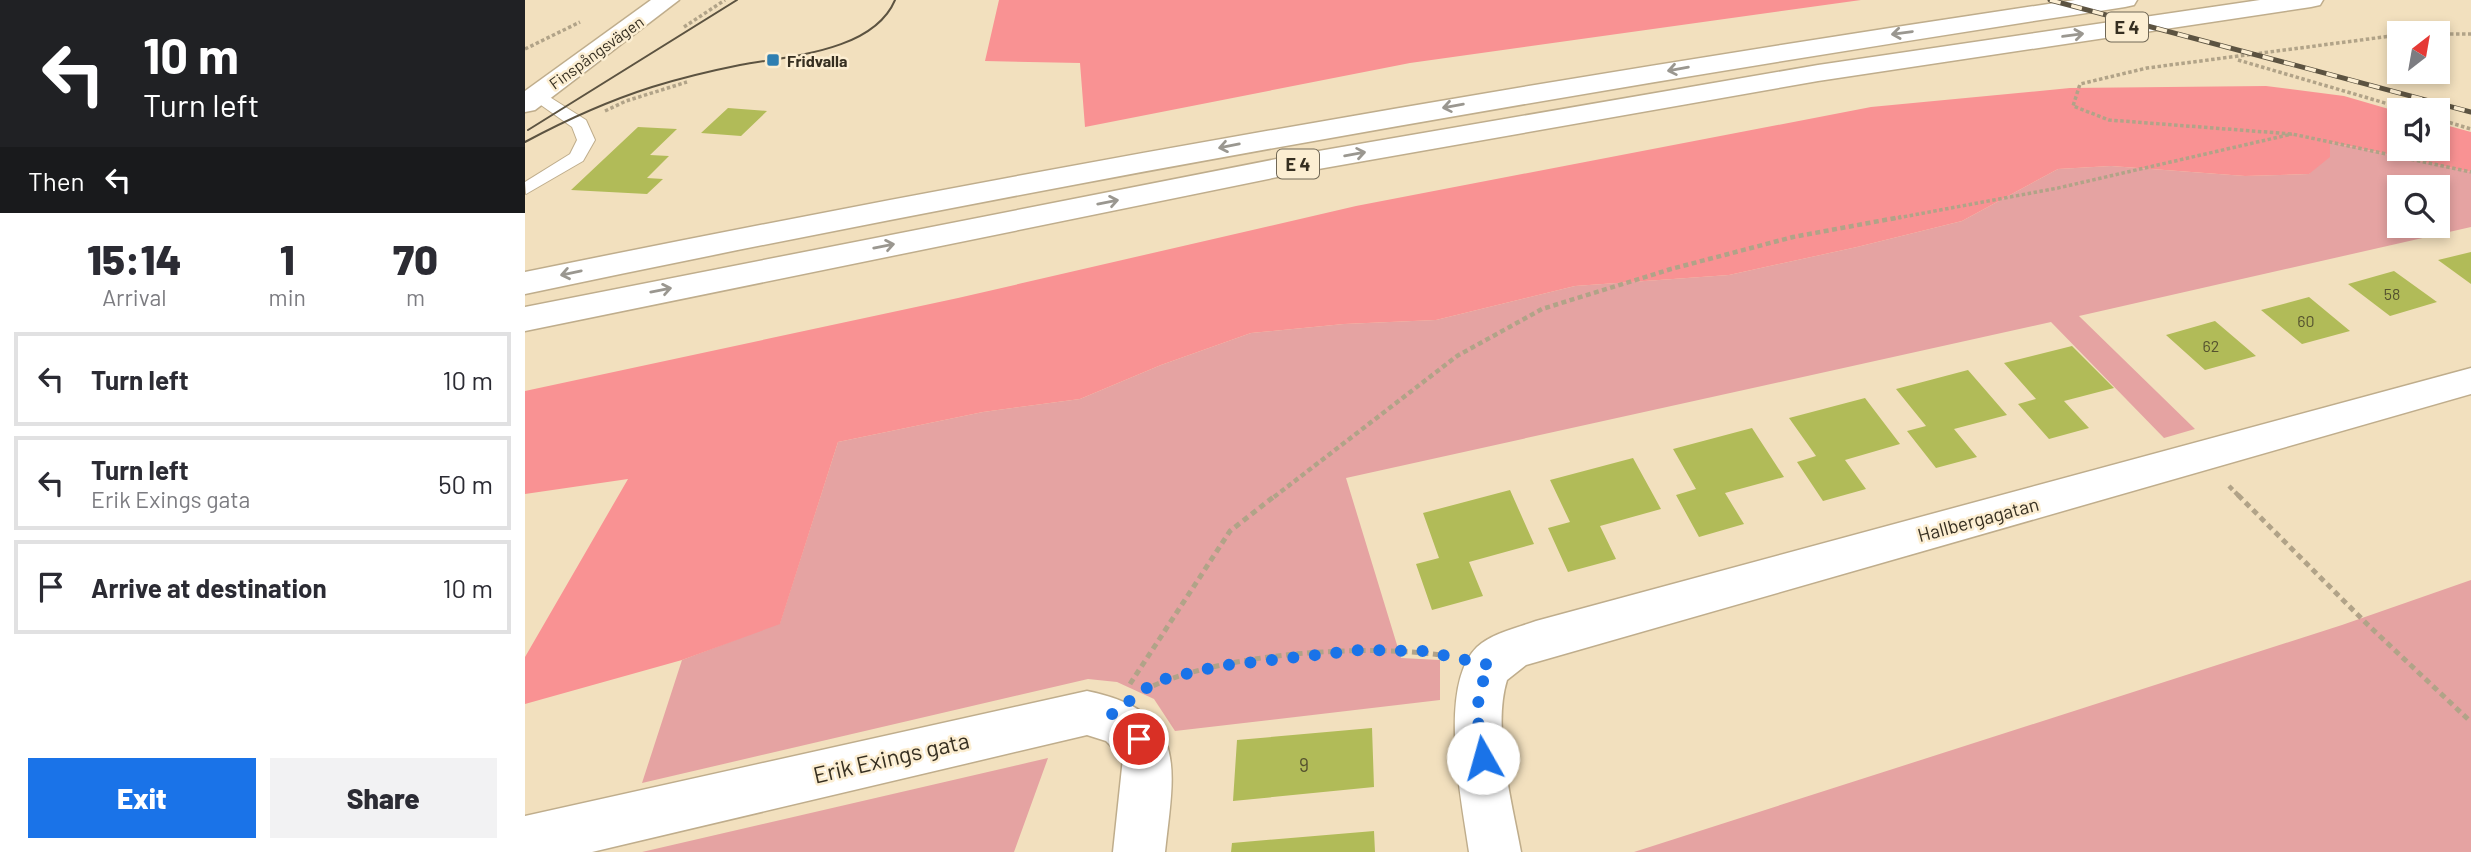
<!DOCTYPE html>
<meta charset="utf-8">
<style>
body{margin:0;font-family:Barlow,sans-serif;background:#f2f2f3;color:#2b2b33;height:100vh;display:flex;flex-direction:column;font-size:26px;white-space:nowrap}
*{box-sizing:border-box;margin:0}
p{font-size:23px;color:#7c7c81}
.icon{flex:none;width:38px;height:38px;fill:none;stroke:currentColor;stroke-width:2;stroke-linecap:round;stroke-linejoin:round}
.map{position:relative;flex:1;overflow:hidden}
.panel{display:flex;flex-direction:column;background:#fff;width:525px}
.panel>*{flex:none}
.banner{background:#202124;color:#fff;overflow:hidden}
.needle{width:46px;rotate:31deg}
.buttons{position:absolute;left:1862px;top:21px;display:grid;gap:14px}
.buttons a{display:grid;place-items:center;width:63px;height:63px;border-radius:0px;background:#fff;box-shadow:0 4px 10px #0003;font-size:35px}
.pin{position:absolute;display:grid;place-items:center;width:60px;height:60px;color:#fff;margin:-30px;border:4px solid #fff;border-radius:50%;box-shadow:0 2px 7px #0007}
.me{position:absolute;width:77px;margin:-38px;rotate:353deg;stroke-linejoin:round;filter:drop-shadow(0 0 5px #0008)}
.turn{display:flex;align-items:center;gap:24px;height:147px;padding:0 28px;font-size:32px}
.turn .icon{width:91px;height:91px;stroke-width:2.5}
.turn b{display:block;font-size:49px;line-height:60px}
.then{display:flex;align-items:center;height:66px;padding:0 28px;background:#0003;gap:14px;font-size:26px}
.eta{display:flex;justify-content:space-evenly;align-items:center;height:119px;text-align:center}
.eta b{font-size:42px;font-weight:800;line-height:49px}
.action{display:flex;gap:14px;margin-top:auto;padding:14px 28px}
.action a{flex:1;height:80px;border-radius:0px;background:#1a73e8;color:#fff;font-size:28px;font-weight:800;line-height:80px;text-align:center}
.action a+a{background:#f2f2f3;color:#2b2b33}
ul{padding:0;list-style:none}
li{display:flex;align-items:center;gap:21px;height:94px;margin:0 14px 10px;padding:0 14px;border:4px solid #e1e1e2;border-radius:0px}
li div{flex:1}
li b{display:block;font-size:26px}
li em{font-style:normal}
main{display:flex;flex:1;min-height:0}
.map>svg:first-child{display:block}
.green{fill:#e5a3a2;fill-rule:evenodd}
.forest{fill:#f99293}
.building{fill:#b1bb58}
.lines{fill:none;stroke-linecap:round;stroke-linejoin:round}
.service-casing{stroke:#bfad8c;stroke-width:2}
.minor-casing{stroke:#bfad8c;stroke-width:3}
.secondary-casing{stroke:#bfad8c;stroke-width:3}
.motorway-casing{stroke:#bfad8c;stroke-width:3}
.path-far2{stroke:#b1a388;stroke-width:3.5;stroke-dasharray:3.5 2.5;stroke-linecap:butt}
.path-far1{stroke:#b1a388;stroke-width:4.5;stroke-dasharray:5 3.5;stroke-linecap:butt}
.path{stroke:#b1a388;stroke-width:5;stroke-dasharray:6 4.5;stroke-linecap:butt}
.service{fill:#fff;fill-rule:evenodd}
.minor{fill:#fff;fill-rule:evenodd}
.secondary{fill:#fff;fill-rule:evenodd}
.motorway{fill:#fff;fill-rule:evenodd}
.tram{stroke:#5c5341;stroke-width:2}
.rail-casing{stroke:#5c5341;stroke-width:5}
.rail{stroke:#fceed2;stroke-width:3.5;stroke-dasharray:11;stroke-linecap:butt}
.oneway{stroke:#9a9790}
.route{stroke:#1a73e8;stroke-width:12;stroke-dasharray:0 21.6}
.poi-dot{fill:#2f7fb1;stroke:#fceed2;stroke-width:2.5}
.labels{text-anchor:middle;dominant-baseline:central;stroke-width:5;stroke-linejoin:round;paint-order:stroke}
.far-street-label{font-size:16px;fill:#362f21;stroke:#fceed2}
.far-poi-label{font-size:16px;font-weight:bold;fill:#362f21;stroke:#fceed2;text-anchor:start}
.number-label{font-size:16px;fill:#55522f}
.shield{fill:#fceed2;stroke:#716856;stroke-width:2}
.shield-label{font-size:18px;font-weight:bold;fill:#362f21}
.street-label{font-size:19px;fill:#362f21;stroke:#fceed2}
.near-number-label{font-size:19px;fill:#55522f}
.near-street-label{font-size:23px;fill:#362f21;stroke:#fceed2}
</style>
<main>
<section class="panel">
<div class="banner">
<div class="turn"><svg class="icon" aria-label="left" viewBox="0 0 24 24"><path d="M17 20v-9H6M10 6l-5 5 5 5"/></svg><div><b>10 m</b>Turn left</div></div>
<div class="then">Then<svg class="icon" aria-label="left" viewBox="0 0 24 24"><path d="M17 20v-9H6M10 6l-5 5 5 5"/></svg></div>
</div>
<div class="eta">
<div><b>15:14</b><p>Arrival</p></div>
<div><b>1</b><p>min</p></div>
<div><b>70</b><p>m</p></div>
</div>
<ul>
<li><svg class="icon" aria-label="left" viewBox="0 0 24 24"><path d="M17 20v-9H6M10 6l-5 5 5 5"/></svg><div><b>Turn left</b></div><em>10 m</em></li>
<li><svg class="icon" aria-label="left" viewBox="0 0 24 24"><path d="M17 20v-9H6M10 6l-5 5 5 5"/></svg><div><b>Turn left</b><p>Erik Exings gata</p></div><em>50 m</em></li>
<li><svg class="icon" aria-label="arrive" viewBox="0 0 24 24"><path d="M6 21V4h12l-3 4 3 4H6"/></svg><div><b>Arrive at destination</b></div><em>10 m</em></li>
</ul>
<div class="action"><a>Exit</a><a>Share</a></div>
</section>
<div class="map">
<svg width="1946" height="852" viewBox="0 0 1946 852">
<rect width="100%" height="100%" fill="#f2e0be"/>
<path class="green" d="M1804 142 1946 172V227L1554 316 1670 429 1639 438 1526 322 821 478 876 658 915 660V700L650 731 629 699 592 682 563 679 117 783 157 660 255 623 313 442 458 412 555 399 636 365 726 333 819 324 911 320 1050 286 1204 275 1332 247 1437 221 1533 169 1586 166 1720 176 1784 174ZM1874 187H1913V226H1874Z
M1946 580V852H1109L1817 625Z
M523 758 489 852H117Z"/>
<path class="forest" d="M474 0H1336L885 63 560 127 555 63 460 61Z
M1741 86 1819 96 1874 112V149H1913V123L1946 132V172L1805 142V157L1784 174 1720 176 1586 166 1533 169 1437 221 1332 247 1204 275 1050 286 911 320 819 324 726 333 636 365 555 399 458 412 313 442 255 624 157 660 0 704V657L103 479 0 494V391L433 298 831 206 1346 107 1545 88Z"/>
<path class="building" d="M203 108 242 111 216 136 176 133Z
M113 127 152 129 125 155 144 156 122 178 138 179 122 194 46 190Z
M1946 252V284L1913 260Z
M1869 271 1912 302 1865 316 1823 284Z
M1784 297 1825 331 1777 344 1736 310Z
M1690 321 1731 356 1680 370 1641 335Z
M1547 346 1589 388 1539 401 1564 428 1524 439 1493 404 1511 399 1479 363Z
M1443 370 1482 415 1429 429 1452 457 1411 468 1382 431 1401 426 1371 389Z
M1340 398 1375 444 1320 460 1341 489 1298 501 1272 462 1291 456 1264 418Z
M1227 428 1259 477 1200 493 1219 524 1174 537 1151 495 1171 489 1148 449Z
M1108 458 1136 509 1075 526 1091 559 1043 572 1023 528 1045 522 1025 480Z
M985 490 1009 544 944 562 958 596 907 610 891 564 914 558 898 513Z
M847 728 849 787 708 801 712 740Z
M849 831 850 852H706L707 843Z"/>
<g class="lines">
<g class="service-casing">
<path id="service" d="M12 89 61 120 70 140 58 161 1 194 0 182 45 154 52 140 47 127 6 98 4 94 6 90Z"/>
</g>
<g class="minor-casing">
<path id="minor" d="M1946 368V394L1001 665 982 680C967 729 987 802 996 852H944C937 802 912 686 952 647 967 633 992 628 1011 621Z
M562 691C665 712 649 769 640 852H588L598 758 581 741 562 735 67 852H0V816Z"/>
</g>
<g class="secondary-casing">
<path id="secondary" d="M126 0H154L10 110 0 112V91Z"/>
</g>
<g class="motorway-casing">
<path id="motorway" d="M1550 0H1612L1609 5 1600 7C1064 89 530 182 0 294V272C514 167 1031 77 1550 0Z
M1735 0H1798L1795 5 1786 7 1293 81 782 171 0 331V307L782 153 1293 65Z"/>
</g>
<path class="path-far2" d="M159 27 200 0
M1913 34H1946
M1874 35 1622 68 1555 84 1548 106 1584 120 1767 134 1946 172
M0 49 55 22
M1713 60 1884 110
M80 111 101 101 162 82
M1913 119 1946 129
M1367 219 1533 188 1767 134"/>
<path class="path-far1" d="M1704 486 1715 497
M749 497 932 356 1017 309 1146 269 1268 237 1376 217"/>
<path class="path" d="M1713 495 1842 624 1946 722
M605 684 705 531 751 495
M619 690C694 653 840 643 923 656"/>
<use href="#service" class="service"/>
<use href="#minor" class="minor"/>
<use href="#secondary" class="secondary"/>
<use href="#motorway" class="motorway"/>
<path class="tram" d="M3 130 212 0
M0 142C41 120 83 101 127 87 156 78 185 71 215 65 263 56 348 52 370 0"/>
<g class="rail-casing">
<path id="rail" d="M1525 0 1946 112"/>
</g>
<use href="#rail" class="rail"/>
</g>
<defs><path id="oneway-shaft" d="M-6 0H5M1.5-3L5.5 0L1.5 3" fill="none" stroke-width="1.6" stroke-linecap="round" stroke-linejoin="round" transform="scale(1.75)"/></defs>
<g class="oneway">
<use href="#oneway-shaft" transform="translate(1377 33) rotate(172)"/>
<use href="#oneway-shaft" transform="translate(1548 35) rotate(-8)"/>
<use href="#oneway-shaft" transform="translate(1153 69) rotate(170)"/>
<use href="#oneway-shaft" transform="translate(928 106) rotate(170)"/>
<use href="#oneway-shaft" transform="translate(704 146) rotate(169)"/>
<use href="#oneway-shaft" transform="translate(830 154) rotate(-10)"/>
<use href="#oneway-shaft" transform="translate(583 202) rotate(-11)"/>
<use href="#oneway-shaft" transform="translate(359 246) rotate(-11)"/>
<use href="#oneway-shaft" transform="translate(46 273) rotate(168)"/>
<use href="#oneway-shaft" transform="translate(136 290) rotate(-11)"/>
</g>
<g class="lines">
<path class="route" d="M614 739 583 717 631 681 694 666 835 650 898 651 965 665C947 701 953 720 958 758"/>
</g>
<rect class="poi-dot" x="241" y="53" width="14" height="14" rx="3.5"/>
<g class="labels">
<g class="far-street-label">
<text transform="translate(71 52) rotate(-36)">Finspångsvägen</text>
</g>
<g class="far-poi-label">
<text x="262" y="60">Fridvalla</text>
</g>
<g class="number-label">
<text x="1867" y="293">58</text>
<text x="1781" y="320">60</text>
<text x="1686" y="345">62</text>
</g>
<g class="shield">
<rect x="1581" y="12.5" width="42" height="29" rx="5"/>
<rect x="752" y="149.5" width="42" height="29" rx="5"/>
</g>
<g class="shield-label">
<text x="1602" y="27">E 4</text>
<text x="773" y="164">E 4</text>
</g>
<g class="street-label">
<text transform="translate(1453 519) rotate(-15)">Hallbergagatan</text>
</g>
<g class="near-number-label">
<text x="779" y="764">9</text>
</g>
<g class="near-street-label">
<text transform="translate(366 757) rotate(-13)">Erik Exings gata</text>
</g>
</g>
</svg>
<div class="buttons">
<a><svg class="needle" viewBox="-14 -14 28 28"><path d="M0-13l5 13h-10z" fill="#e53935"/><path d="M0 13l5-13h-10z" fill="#7c7c81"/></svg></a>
<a><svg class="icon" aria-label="sound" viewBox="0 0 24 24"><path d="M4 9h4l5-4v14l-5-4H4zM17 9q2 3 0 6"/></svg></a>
<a><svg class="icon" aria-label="search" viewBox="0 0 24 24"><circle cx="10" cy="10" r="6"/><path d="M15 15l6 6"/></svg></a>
</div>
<div class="pin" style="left:614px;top:739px;background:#d93025"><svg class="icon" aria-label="arrive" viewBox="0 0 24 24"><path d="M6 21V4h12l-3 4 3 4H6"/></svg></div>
<svg class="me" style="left:958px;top:758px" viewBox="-20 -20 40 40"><circle r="19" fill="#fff"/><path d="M0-13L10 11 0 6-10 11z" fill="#1a73e8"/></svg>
</div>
</main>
